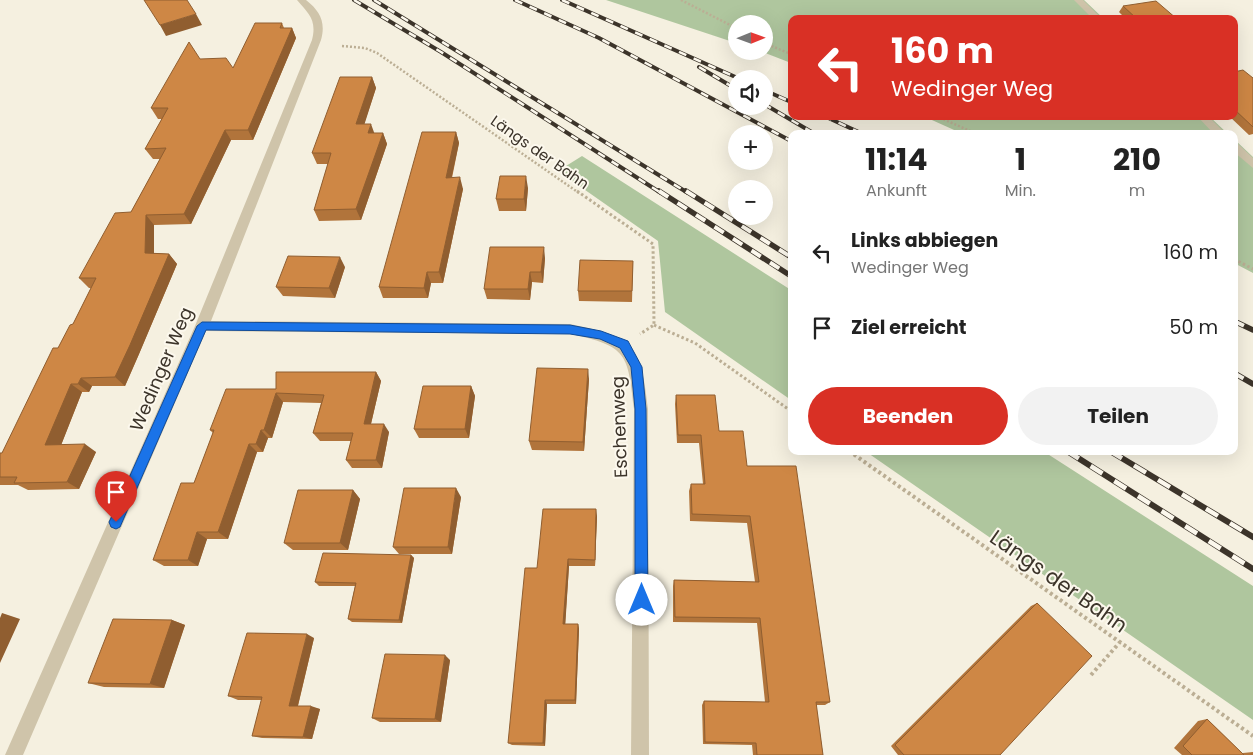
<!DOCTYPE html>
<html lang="de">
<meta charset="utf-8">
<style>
body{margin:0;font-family:Poppins,sans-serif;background:#f2f2f2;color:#222;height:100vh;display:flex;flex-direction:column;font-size:19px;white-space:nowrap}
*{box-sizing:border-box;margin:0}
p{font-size:16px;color:#767676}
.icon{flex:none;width:28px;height:28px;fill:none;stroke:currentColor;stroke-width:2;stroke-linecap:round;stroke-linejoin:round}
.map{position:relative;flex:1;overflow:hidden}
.side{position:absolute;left:788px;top:130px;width:450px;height:325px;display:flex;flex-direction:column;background:#fff;border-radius:10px;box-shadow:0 5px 20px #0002}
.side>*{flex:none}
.guide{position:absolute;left:788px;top:15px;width:450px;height:105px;border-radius:10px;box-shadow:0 5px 20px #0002;background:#d93025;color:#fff;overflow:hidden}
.needle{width:32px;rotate:89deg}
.fabs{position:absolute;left:728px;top:15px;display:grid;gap:10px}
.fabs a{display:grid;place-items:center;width:45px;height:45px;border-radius:50%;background:#fff;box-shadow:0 5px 20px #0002;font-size:25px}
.pin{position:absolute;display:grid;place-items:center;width:42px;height:42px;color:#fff;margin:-51px -21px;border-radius:50% 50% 50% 0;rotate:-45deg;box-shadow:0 0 5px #0007}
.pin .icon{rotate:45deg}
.me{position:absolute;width:55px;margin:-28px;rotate:0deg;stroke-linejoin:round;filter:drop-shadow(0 0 4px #0008)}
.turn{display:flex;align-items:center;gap:18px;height:105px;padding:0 20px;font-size:22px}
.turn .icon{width:65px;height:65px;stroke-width:2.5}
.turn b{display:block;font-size:35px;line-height:42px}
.eta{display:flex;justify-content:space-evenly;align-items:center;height:85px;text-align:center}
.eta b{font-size:30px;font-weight:700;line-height:35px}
.action{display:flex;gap:10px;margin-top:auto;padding:10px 20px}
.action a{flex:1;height:58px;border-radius:30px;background:#d93025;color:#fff;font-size:20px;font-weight:700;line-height:58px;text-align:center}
.action a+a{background:#f2f2f2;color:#222}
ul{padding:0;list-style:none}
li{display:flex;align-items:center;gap:15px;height:75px;padding:0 20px}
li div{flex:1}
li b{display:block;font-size:19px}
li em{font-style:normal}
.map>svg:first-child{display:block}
.green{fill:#afc69e}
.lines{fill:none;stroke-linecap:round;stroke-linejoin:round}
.path-far2{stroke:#bbae94;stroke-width:2.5;stroke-dasharray:2 2;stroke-linecap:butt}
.path-far1{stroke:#bbae94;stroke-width:3;stroke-dasharray:2.5 2.5;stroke-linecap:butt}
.path{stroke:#bbae94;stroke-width:4;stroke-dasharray:3 3;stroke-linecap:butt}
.minor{fill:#cfc4aa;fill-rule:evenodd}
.rail-far2-casing{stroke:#3c342a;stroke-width:4}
.rail-far1-casing{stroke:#3c342a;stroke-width:5.5}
.rail-casing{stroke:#3c342a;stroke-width:6}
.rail-far2{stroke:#fcf8ed;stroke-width:2.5;stroke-dasharray:8;stroke-linecap:butt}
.rail-far1{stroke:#fcf8ed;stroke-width:4;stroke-dasharray:11;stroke-linecap:butt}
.rail{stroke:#fcf8ed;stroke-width:4.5;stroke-dasharray:14;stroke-linecap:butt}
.wall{fill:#b1743b}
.shaded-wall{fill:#905e30}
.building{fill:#ce8745;stroke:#905e30}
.route{fill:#1a73e8;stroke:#114b97}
.labels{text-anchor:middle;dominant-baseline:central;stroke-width:4;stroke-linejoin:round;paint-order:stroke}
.far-street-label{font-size:15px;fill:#3c342a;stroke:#fcf8ed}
.street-label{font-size:18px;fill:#3c342a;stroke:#fcf8ed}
.near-street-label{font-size:21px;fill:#3c342a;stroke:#fcf8ed}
</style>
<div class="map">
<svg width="1253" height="755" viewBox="0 0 1253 755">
<rect width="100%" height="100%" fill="#f5f0e0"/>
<path class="green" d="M606 0H1084L1104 19H791V63L760 51H764V24H736V43Z
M923 116H1209L1228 134H963Z
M1234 139 1253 157V273L1234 263Z
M582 156 791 290V400L665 312 658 241 558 171Z
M865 451H1043L1253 586V720Z"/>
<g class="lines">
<path class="path-far2" d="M681 0 736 28
M764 43 791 54
M342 46 365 48 377 53 579 193
M936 116 977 134"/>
<path class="path-far1" d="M577 191 653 244 654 325 640 334
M1234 259 1253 269
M654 325 695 343 791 411"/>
<path class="path" d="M849 451 1253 736
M1091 675 1120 642"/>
<path class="minor" d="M297 0H306C320 11 326 22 321 40L211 321 570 324C634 337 641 344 648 409L649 755H631L634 409C628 353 627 346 570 334L206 331 23 755H5L195 326 312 40C317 20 309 14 297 0Z
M1074 0H1083L1102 19H1093Z
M1197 116H1208L1226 134H1214Z
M1234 143 1238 144 1253 158V168L1234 152Z"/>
<g class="rail-far2-casing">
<path id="rail-far2" d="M354 0 441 52 661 193
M374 0 688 193
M515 0 599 38 791 141
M562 0 740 79
M699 67 736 89
M764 90 791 102
M764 104 815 134
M824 116 863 134"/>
</g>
<g class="rail-far1-casing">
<path id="rail-far1" d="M659 191 791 276
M686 191 791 257
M1234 321 1253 330
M1234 373 1253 384"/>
</g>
<g class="rail-casing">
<path id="rail" d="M1067 451 1253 569
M1110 451 1253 537"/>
</g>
<use href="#rail-far2" class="rail-far2"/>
<use href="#rail-far1" class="rail-far1"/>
<use href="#rail" class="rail"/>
</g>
<path class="wall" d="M1123 6 1177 19H1126L1119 12Z
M282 23 284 28H292L296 38 253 140H231L191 224 154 225V253L169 254 177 264 139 354 125 386H92L89 392H82L61 445 96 452 79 489 28 490 18 485H0V453H2L58 348 73 324 91 288H89L79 278 131 212 160 159H153L145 149 162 119H158L151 108 200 59 233 68Z
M1234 72 1253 78V134L1249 135 1229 116H1234Z
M372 77 376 88 364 124 374 133H383L387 144 361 220 319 221 314 210 328 164H317L312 153Z
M456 132 459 143 452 178 463 189 443 283H431L428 298H383L379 287Z
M528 188 526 211H499L496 199Z
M545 258 543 283 532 282 530 300 487 299 484 289Z
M633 261 632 302 579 301 578 291Z
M345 267 335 298 283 296 276 287Z
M376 372 381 381 371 424 389 432 382 468H352L346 460 351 441H320L313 433 321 403 283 402 272 438H268L263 452H257L228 539H207L198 566H164L153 560 194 483 213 433 210 430 276 389Z
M589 379 584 451 532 450 529 441Z
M471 386 475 396 469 438H419L414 429Z
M676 395 719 431 747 466 830 702 825 705H816L823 755H753L752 745 703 744 702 705 704 701 765 702 757 623 673 622V586L674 580 755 582 747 523 690 521 689 491 691 484H703L699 443H677L675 404Z
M353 490 360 499 348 550H293L284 543Z
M461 497 452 554H399L393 547Z
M597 516 595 566H569L565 624H578L579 629 576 704H547L545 746 512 745 508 743 537 568Z
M411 555 414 558 402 623 352 622 348 619 355 586H319L315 582Z
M1037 603 1000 755H898L891 746 1031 606Z
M172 620 185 625 164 688 104 687 88 683Z
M314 638 298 706 320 709 312 739 262 738 252 736 262 700H238L228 696Z
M450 660 441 722H380L372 718Z
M1207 719 1243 754V753L1253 752V755H1182L1174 748 1198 721Z"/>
<path class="shaded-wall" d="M196 14 202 25 166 36 160 25Z
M292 28 296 38 253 140 248 130Z
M372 77 376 88 361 135 356 124Z
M371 124 375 135 368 133Z
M225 130 231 140 191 224 184 214Z
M456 132 459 143 449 189 446 178Z
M383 133 387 144 361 220 356 209Z
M526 176 528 188 526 211 524 199Z
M460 177 463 189 443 283 439 272Z
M146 215 154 225V263L145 253Z
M544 247 545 258 543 283 541 272Z
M169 254 177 264 139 354 125 386 115 377Z
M340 257 345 267 335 298 329 288Z
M427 272 431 283 428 298 424 288Z
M530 272 532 282 530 300 528 289Z
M588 369 589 379 584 451 583 442Z
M376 372 381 381 369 432 364 424Z
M81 378 92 386 89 392 78 384Z
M71 384 82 392 58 453 45 445Z
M471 386 475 396 469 438 465 429Z
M276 393 283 402 272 438 264 430Z
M384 424 389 432 382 468 376 460Z
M261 430 268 438 263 452 256 444Z
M85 444 96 452 79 489 67 482Z
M249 444 257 452 228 539 218 532Z
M456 488 461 497 452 554 448 547Z
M353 490 360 499 348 550 340 543Z
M596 509 597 516 595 566V560Z
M197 532 207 539 198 566 188 560Z
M411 555 414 558 402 623 399 620Z
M568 559 569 566 565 629 563 624Z
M2 613 20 619 0 663V618Z
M172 620 185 625 164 688 150 684Z
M578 624 579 629 576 704 575 700Z
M307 634 314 638 297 709 289 706Z
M445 655 450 660 441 722 435 719Z
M545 700 547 704 545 746 543 743Z
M311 706 320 709 312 739 303 737Z"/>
<path class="building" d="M144 0H187L196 14 160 25Z
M1156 1 1177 19H1137L1123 6Z
M255 23H282L280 28H292L248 130H225L184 214 146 215 145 253 169 254 130 345 115 377 81 378 78 384H71L45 445 85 444 67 482 14 483 17 477H0V453H2L53 348H58L70 325 73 324 96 278H79L115 213 131 212 166 148 145 149 168 108H151L189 42 200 59 226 58 233 68Z
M1243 70 1253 78V127L1234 109V104H1236L1234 102V72Z
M340 77H372L356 124H371L368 133H383L356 209 314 210 331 153H312Z
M422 132H456L446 178 460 177 439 272H427L424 288 379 287Z
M500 176H526L524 199H496Z
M490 247H544L541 272H530L528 289H484Z
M288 256 340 257 329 288 276 287Z
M580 260 633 261 632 291H578Z
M537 368 588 369 583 442 529 441Z
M276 372H376L364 424H384L376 460H346L353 433H313L324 395 276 393 264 430H261L256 444H249L218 532H197L188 560H153L181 483H194L214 430H210L226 389H276Z
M423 386H471L465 429H414Z
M676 395H715L719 431H743L747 466H796L830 702H816L823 755H757L756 743 705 742 704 701 769 702 760 618 675 617 674 580 759 582 750 516 692 514 691 484H705L701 435H678Z
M404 488H456L448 547H393Z
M298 490H353L340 543H284Z
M543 509H596L595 560 568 559 563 624H578L575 700H545L543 743H508L525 568H537Z
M323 553 411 555 399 620 348 619 356 583 315 582Z
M1037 603 1092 656 1000 755H904L895 745Z
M113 619 172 620 150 684 88 683Z
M247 633 307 634 289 706H311L303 737 252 736 262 697 228 696Z
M385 654 445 655 435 719 372 718Z
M1207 719 1244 755H1192L1183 746Z"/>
<path class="route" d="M202 322 570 325 601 331 628 341 642 367 646 409 648 600 646 605 642 607 637 605 635 600V409L631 367 620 348 600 339 570 334 206 330 120 527 116 529 111 527 109 522 111 518 197 326Z"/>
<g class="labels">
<g class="far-street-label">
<text transform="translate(540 152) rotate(35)">Längs der Bahn</text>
</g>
<g class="street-label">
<text transform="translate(161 369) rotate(-67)">Wedinger Weg</text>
<text transform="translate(619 427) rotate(-92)">Eschenweg</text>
</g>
<g class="near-street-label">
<text transform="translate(1059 581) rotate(35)">Längs der Bahn</text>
</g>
</g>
</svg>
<div class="fabs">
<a><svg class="needle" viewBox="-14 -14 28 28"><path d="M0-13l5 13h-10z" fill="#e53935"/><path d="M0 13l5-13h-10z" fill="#767676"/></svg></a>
<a><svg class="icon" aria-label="sound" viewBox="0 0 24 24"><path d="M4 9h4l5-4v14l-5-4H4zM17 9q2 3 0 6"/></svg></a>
<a>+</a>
<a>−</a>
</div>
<div class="pin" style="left:116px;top:522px;background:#d93025"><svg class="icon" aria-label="arrive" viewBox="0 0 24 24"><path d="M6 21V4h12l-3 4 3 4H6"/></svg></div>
<svg class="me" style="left:642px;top:600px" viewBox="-20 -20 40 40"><circle r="19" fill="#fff"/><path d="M0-13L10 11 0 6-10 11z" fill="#1a73e8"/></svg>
<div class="guide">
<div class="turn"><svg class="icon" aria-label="left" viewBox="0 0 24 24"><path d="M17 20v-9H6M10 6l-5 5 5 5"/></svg><div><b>160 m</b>Wedinger Weg</div></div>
</div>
<section class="side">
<div class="eta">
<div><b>11:14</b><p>Ankunft</p></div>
<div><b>1</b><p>Min.</p></div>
<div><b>210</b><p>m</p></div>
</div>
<ul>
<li><svg class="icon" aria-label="left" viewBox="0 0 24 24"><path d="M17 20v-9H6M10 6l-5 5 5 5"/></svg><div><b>Links abbiegen</b><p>Wedinger Weg</p></div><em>160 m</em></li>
<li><svg class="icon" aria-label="arrive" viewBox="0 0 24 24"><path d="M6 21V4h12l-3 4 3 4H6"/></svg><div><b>Ziel erreicht</b></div><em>50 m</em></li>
</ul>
<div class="action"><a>Beenden</a><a>Teilen</a></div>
</section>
</div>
